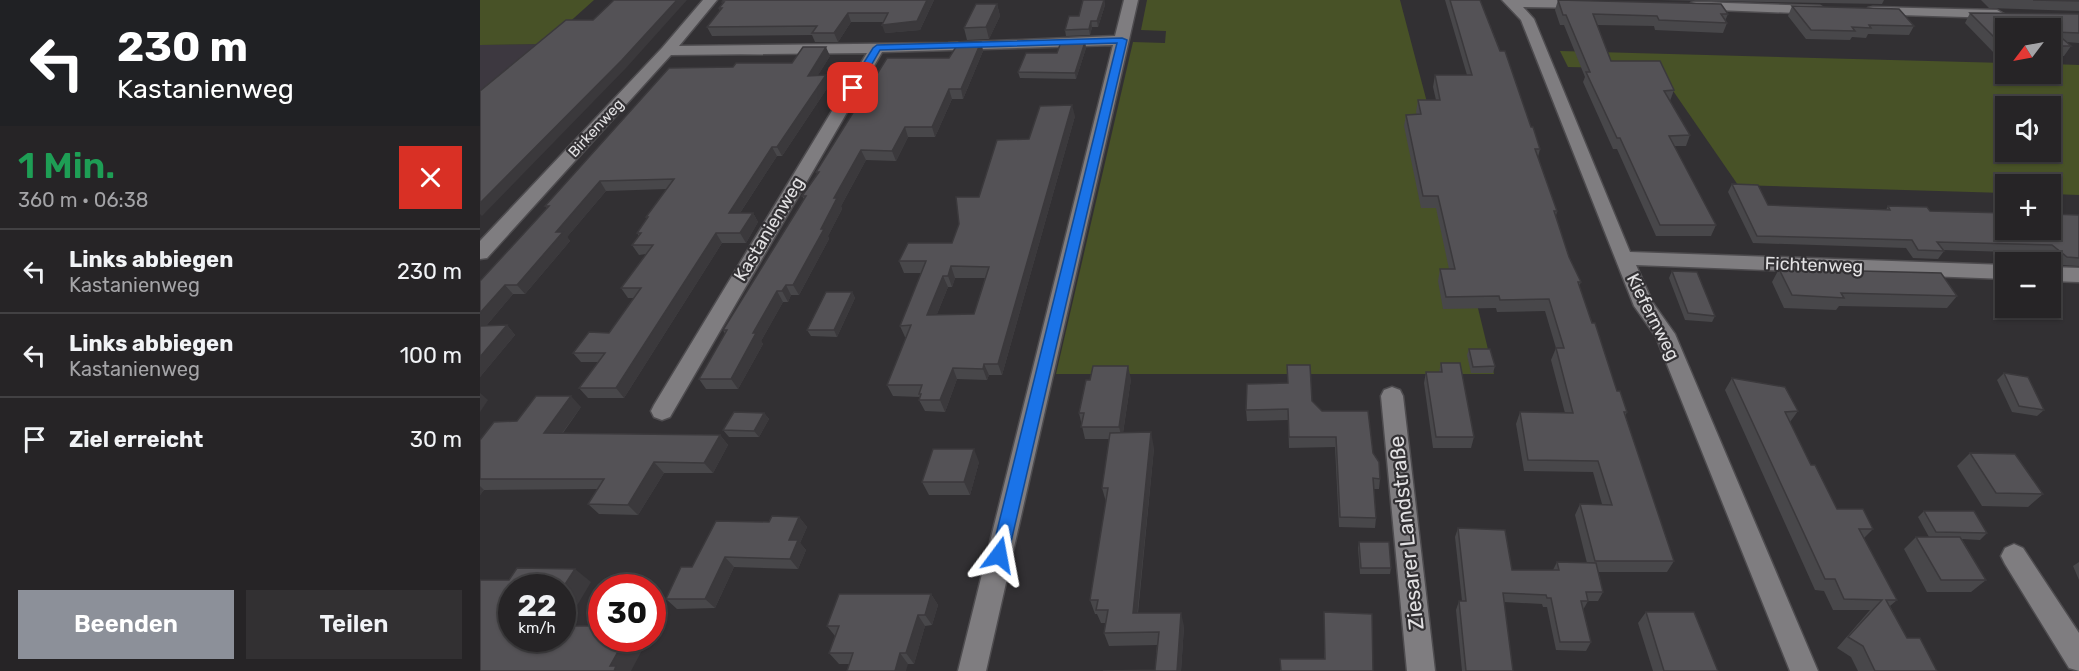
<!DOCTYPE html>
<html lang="de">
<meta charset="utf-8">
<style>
body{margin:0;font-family:Rubik,sans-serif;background:#323032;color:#f1f3f6;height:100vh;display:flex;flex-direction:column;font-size:22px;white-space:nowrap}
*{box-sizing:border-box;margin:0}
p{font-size:20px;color:#a4a4a7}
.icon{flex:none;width:33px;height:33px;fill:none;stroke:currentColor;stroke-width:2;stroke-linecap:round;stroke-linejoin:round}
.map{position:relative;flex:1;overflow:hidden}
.sheet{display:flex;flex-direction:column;background:#262426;width:480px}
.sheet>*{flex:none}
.hud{background:#202124;color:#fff;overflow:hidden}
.needle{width:39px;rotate:238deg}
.tools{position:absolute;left:1515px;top:18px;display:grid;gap:12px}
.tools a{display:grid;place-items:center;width:66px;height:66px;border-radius:0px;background:#262426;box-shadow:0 2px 4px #0004,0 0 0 2px #424143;font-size:30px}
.speed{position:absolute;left:18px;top:574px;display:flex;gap:12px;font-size:30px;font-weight:700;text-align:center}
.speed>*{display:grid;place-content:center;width:78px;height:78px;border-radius:50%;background:#262426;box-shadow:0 2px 4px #0004,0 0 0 2px #424143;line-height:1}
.speed small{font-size:15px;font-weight:400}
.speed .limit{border:9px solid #d22;background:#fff;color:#111}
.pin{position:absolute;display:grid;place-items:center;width:51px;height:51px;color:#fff;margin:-26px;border-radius:12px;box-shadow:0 3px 9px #0006}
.me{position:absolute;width:66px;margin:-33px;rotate:13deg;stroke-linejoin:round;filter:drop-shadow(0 0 4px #0008)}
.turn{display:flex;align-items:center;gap:21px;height:126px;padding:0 18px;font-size:27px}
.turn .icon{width:78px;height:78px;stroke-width:2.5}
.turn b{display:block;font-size:42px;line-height:51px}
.round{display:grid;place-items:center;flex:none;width:63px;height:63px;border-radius:0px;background:#323032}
.headline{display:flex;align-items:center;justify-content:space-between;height:102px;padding:0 18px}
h1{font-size:36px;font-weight:600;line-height:45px;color:#1e9e55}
.primary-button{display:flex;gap:12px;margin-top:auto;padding:12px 18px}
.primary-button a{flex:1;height:69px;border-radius:0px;background:#8c9099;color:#fff;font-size:24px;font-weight:600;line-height:69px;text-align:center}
.primary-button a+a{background:#323032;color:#f1f3f6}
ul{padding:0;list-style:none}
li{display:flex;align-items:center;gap:18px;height:84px;padding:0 18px;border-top:2px solid #424143}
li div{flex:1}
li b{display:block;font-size:22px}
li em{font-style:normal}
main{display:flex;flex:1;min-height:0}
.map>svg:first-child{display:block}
.built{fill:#3d3840}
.green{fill:#485227;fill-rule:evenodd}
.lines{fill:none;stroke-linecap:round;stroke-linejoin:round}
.street-casing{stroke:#4e4c4f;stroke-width:3}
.street{fill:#7f7d80;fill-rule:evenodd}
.wall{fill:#48474a;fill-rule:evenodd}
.shaded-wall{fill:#3b393c}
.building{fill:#545256;stroke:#3b393c;stroke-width:1.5;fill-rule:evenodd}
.route{fill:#1a73e8;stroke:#114b97;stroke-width:1.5}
.labels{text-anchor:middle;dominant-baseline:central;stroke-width:4.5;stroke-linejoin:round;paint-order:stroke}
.far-street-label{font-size:15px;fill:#e2e1e3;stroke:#323033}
.street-label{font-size:18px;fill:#e2e1e3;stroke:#323033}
.near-street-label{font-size:21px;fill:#e2e1e3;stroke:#323033}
</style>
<main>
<section class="sheet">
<div class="hud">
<div class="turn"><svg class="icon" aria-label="left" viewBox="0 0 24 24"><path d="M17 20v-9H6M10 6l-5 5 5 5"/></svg><div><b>230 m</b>Kastanienweg</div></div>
</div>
<div class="headline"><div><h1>1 Min.</h1><p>360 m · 06:38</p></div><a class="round" style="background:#d93025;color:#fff"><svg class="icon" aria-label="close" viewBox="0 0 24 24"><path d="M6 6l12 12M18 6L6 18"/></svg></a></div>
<ul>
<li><svg class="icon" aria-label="left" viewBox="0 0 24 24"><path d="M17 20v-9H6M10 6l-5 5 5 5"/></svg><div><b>Links abbiegen</b><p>Kastanienweg</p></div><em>230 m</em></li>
<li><svg class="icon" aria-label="left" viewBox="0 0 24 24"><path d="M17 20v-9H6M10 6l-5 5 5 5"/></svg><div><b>Links abbiegen</b><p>Kastanienweg</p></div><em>100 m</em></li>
<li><svg class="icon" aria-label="arrive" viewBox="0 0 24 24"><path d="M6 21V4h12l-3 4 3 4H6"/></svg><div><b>Ziel erreicht</b></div><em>30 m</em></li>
</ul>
<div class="primary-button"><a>Beenden</a><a>Teilen</a></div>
</section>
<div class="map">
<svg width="1599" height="671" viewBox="0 0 1599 671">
<rect width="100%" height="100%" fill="#323033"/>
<path class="built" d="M65 44 0 101V45Z"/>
<path class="green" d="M0 0H114L65 44 0 45Z
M667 0H920L958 144 1014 374H576L653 42 685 43 686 31 661 30Z
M1080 51 1525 63 1526 74H1570L1571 64 1599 65V195L1571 194 1570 184H1526L1525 193 1258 185 1178 69 1088 67ZM1526 106H1570V152H1526Z"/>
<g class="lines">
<g class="street-casing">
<path id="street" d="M223 0H237L199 46 468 43 635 36 644 0H658L506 671H478L633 45 402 52 190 417 182 420 174 417 171 411 174 405 387 53 191 55 7 258 0 259V241L182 48Z
M1022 0H1107L1114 4 1107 8 1043 7 1054 19 1150 252 1526 265V279L1156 265 1173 303 1195 334 1338 671H1310L1176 337 1154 306 1041 20Z
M1216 2 1340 6 1347 10 1340 14 1211 9 1209 6 1211 3Z
M1393 7 1517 10 1524 14 1517 18 1388 14 1386 11 1388 8Z
M1570 267 1599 268V282L1570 281Z
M912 387 920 390 923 396 955 671H927L901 396 904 390Z
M1534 544 1543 548 1599 633V671L1589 668 1525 564 1521 556 1525 548Z"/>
</g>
<use href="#street" class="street"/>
</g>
<path class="wall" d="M243 0H454L440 30 405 33 404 22H371L358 42H335L332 35 232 36 227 27 240 11 239 8 242 4V2Z
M603 0H624L625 5 618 27H612L610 35 586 36 585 30 599 16Z
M965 0H1000L1060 149 1058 157 1077 211 1076 216 1089 257 1101 282 1099 286 1137 391 1147 412 1145 416 1194 561 1187 572H1118L1123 592 1118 601H1108L1103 610 1111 642 1106 651 1076 650 1067 607H1063L1062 604 1024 602 1033 671H982L976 610 979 601H982L975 537 978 528 1032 570H1073L1077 562 1107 563 1095 515 1100 504H1122L1113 472 1044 471 1036 424 1040 412 1085 413 1071 360 1076 348 1065 311 1017 312 1016 308 963 309 958 281 960 269H969L956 208H941L924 126 926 115H937L936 112 938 100H956L953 87 955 75H987Z
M1078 0 1248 14 1245 21 1247 23 1243 33 1175 30 1174 26 1117 25 1131 61 1194 90 1190 101 1210 135 1206 146H1194L1236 225 1231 236H1176L1137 149H1133L1103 82 1105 77 1084 25H1080L1075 10Z
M1179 0H1404L1402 4Z
M1501 0H1599V11L1509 8Z
M517 4 520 16 509 39 487 40 484 28Z
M1312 6 1434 26 1429 35 1388 34 1386 38 1372 37 1370 40 1326 39 1308 16Z
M1490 13 1599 14V43L1587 42 1591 46 1584 56H1570V28H1526V55H1516L1485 23Z
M501 42 503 51 483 99H472L455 137H428L416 161 386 160 361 206 362 209 348 236 349 239 319 295H311L308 302H303L281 341 283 344 258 389H226L219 379 245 334 243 330 324 199 322 196 337 174 336 172 469 58Z
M605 42 606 48 596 79 540 78 538 72 577 53Z
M350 56 338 75 350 84 302 156H297L260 213H273L278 222 266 243H242L144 398H108L99 388 118 362H101L93 353 129 333 154 298H148L141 288 166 254 159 255 152 245 159 236 157 233 167 219 166 217 187 189 126 191 87 237 90 241 45 294H33L6 326 27 325 35 335 0 377V281L67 208 65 206 253 67 312 63Z
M595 116 522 375H509L507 380 477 379 465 412 445 411 439 400 440 397 413 396 407 385 427 337H425L420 326 441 273H424L419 261 472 243 479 224 499 197 549 139ZM475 278H505L494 314H457L468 287H472Z
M1252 184 1288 205 1406 210 1408 206 1450 211 1599 215V266L1580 265 1565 253 1463 250 1464 251 1458 259 1433 258 1426 248 1273 243 1248 192Z
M1299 269 1477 296 1467 308 1359 306 1356 310 1304 308 1292 282Z
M1192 271 1235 316 1232 322 1205 320 1189 278Z
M372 292 375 298 357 337 331 336 327 330Z
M989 349 1015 366 1013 373H991L987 355Z
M961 363 994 437 991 448H953L944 383 946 372H959Z
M1524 373 1564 410 1557 416 1532 412 1517 380Z
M1252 378 1318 411 1310 422 1331 465 1357 509 1393 529 1384 538 1417 600 1410 606 1427 638 1457 671H1378L1371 657 1357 648 1390 610H1353L1344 591 1335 590 1245 390Z
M651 379 643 433 674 448 658 613 704 626 701 671H623L675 670 677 645 629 646 624 633 626 623H621L617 614H615L610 600 626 502 622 488 629 439H605L599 413Z
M832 401 842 411 893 453 900 479 899 489H894L896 518 895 528 859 527 855 447 809 448 808 420 767 421 766 410Z
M101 407 83 433 240 435 248 445 233 473H184L158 515 119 514 108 504 118 489 4 490 0 495V440L37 421Z
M284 413 289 419 279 437H249L243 430Z
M1490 453 1563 494 1548 507 1502 506 1477 466Z
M499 462 490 495H449L442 482Z
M1444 511 1507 533 1500 540 1482 539 1506 580 1491 592H1447L1424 549 1436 537H1449L1438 517Z
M319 517 327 527 320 543 326 550 318 569 254 567 235 608 197 609 186 599 212 567 289 522Z
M879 542 911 568 910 574H880L878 548Z
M1599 562V580L1593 566Z
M451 594 458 605 452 625 445 626 434 664H359L349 653 355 636 347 626Z
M844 612 893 671H800V659H844Z
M1166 612 1238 671H1173L1158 623Z"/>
<path class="shaded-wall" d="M197 0H207L146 68 2 216 0 214V203Z
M447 0H454L440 30 405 33 402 25Z
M624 0 625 5 618 27 617 21Z
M517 4 520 16 509 39 506 27Z
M368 13 371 22 358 42 354 33Z
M611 21 612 27 610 35 609 29Z
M501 42 503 51 483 99 481 89Z
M605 42 606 48 596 79 595 73Z
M346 47 350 56 332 85 328 76Z
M346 75 350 84 302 156 297 147Z
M469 89 472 99 455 137 452 127Z
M592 105 595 116 522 375 518 364Z
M425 127 428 137 416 161 412 151Z
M292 147 297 156 254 222 249 213Z
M381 150 386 160 361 206 362 209 348 236 349 239 319 295 313 285 341 229 354 198Z
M120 181 126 191 87 237 90 241 45 294 37 285 76 232Z
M273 213 278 222 266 243 260 233Z
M236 233 242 243 144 398 136 388Z
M471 266 475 278 472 287 468 276Z
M463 276 468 287 452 326 447 315Z
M25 285 33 294 0 333V313Z
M306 285 311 295 308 302 302 291Z
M297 291 303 302 281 341 283 344 258 389 251 379 273 333Z
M372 292 375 298 357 337 354 330Z
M27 325 35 335 0 377V357Z
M504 364 509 375 507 380 503 369Z
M648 366 651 379 642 439 639 427Z
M473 368 477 379 465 412 460 400Z
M0 393 8 400 0 412Z
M91 396 101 407 75 443 64 433Z
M284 413 289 419 279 437 274 431Z
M671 432 674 448 656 627 653 613Z
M240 435 248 445 233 473 224 463Z
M494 449 499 462 490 495 484 482Z
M174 462 184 473 158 515 148 505Z
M0 486 4 490 0 495Z
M319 517 327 527 320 543 326 550 318 569 310 559 309 540Z
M245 557 254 567 235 608 225 599Z
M95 569 111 582 82 631V589Z
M451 594 458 605 452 625 445 615Z
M701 613 704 626 701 671H697Z
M438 615 445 626 434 664 426 653Z
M145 639H168L151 671H134L130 666Z
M420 653 428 664 426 671H415Z"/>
<path class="building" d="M134 0H197L142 60 0 203V91L86 20H113Z
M243 0H447L437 21 402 25 408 13H368L354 33H332L337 26 227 27 242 8H239L244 2H242Z
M603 0H624L617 21H611L609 29 585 30 589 16H599Z
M970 0H1000L1020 51H1025L1051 127H1053L1060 149H1055L1077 211H1074L1089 257 1101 282H1098L1112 323H1115L1137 391H1140L1147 412H1144L1194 561H1115L1100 504 1132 505 1118 461 1048 460 1040 412 1093 413 1076 348H1084L1069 299 1020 300 1019 296 966 297 960 269H975L958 196H943L926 115 941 114 938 100H960L955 75H992Z
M1078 0 1241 4 1248 14H1241L1247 23 1179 20 1177 16 1113 14 1131 61H1180L1194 90 1184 91 1210 135 1189 136 1236 225H1180L1140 138H1137L1106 72H1110L1086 15H1083Z
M1553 0H1599V1Z
M496 4H517L506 27 484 28Z
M1312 6 1419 9 1434 26 1389 25 1391 28 1372 27 1375 31 1331 30Z
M1490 13 1599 14V33L1575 32 1591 46H1570V28H1526V45H1522Z
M479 42H501L481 89H469L452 127H425L412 151 381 150 354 198H357L341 229H344L313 285H306L302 291H297L273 333H276L251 379H219L247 330H243L326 196H322L339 172H336L407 58H469Z
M581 42H605L595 73 538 72 546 53H577Z
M323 47H346L328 76 346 75 297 147H292L249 213H273L260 233H236L136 388H99L125 353H93L109 332 129 333 161 288H141L173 245H152L161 233H157L168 217H166L194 179 120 181 76 232H83L37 285H25L0 313V281L69 206H65L189 68 253 67 256 63H312Z
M592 105 518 364H504L503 369 473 368 460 400H439L441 394H439L442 385H407L431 325 420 326 446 261H419L428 243H472L479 224 476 197H499L517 140 549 139 560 106ZM471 266 509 267 494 314 447 315 463 276H468Z
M1252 184 1278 185 1288 205 1410 210 1408 206 1447 207 1450 211 1526 213V230H1570V214L1599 215V258L1587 257 1572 245 1457 242 1464 251 1438 250 1432 240 1277 236Z
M1299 269 1461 273 1477 296 1361 293 1364 298 1312 295Z
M1192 271 1217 272 1235 316 1208 313Z
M346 292H372L354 330H327Z
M27 325 0 357V326Z
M989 349H1010L1015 366 993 367Z
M961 363H980L994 437H956L946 372H962Z
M807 365H830L832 401 842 411H888L893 453 899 462 900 479 893 478 896 518 860 517 856 437H809L808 409 766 410 767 384 808 383Z
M613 366H648L639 427H601L604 413H599L606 380H610Z
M1524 373 1548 377 1564 410 1539 406Z
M1252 378 1305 387 1318 411 1305 412 1331 465H1335L1357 509H1383L1393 529H1379L1417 600H1406L1427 638H1440L1457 671H1395L1383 646 1368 637 1402 600 1364 599 1355 579H1345Z
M56 396H91L64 433 240 435 224 463 174 462 148 505 108 504 124 479H0V440L14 422 37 421Z
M254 412 284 413 274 431 243 430Z
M671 432 653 613H701L697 671H623L675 670 679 632 624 633 628 610H616L618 600H610L628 488H622L630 433Z
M453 449H494L484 482H442Z
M1490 453 1535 454 1563 494 1516 493Z
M1444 511H1494L1507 533 1456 532Z
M292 516 319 517 309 540H318L310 559 245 557 225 599H186L201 567H212L236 521 289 522Z
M978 528 1025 530 1032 570H1079L1077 562 1116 563 1123 592H1106L1108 601H1101L1111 642H1080L1071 598H1067L1066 595 1023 593 1033 671H986L979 601H986Z
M1436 537H1480L1506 580H1461Z
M879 542H909L911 568H881Z
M37 568 95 569 82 589V588H32V639H82V626H122V639H145L130 666H136L134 671H0V580H29Z
M359 594H451L445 615H438L426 653H420L415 671H367L373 653H349L359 626H347Z
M844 612 892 614 893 671H801L800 659H845Z
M1166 612H1214L1238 671H1184Z"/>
<path class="route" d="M642 38 647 40 528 555 525 561 519 563 513 561 511 555 637 43 400 50 377 90 368 88 393 48 397 45Z"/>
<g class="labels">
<g class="far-street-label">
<text transform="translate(116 128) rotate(-47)">Birkenweg</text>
</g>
<g class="street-label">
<text transform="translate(289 229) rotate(-59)">Kastanienweg</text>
<text transform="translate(1334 265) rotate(2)">Fichtenweg</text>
<text transform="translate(1173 317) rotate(63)">Kiefernweg</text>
</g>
<g class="near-street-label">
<text transform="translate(926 533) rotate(-96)">Ziesarer Landstraße</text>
</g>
</g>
</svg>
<div class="tools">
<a><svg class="needle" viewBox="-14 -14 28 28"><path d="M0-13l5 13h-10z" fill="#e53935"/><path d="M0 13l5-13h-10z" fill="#a4a4a7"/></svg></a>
<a><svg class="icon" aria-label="sound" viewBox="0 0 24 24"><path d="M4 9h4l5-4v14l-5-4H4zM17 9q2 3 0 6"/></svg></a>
<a>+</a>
<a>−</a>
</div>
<div class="speed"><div>22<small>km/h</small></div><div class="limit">30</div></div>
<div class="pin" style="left:373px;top:88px;background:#d93025"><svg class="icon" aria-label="arrive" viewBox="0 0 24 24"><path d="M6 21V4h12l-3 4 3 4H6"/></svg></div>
<svg class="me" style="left:519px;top:555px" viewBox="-20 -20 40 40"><path d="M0-17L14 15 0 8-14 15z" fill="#1a73e8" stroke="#fff" stroke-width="4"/></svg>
</div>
</main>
